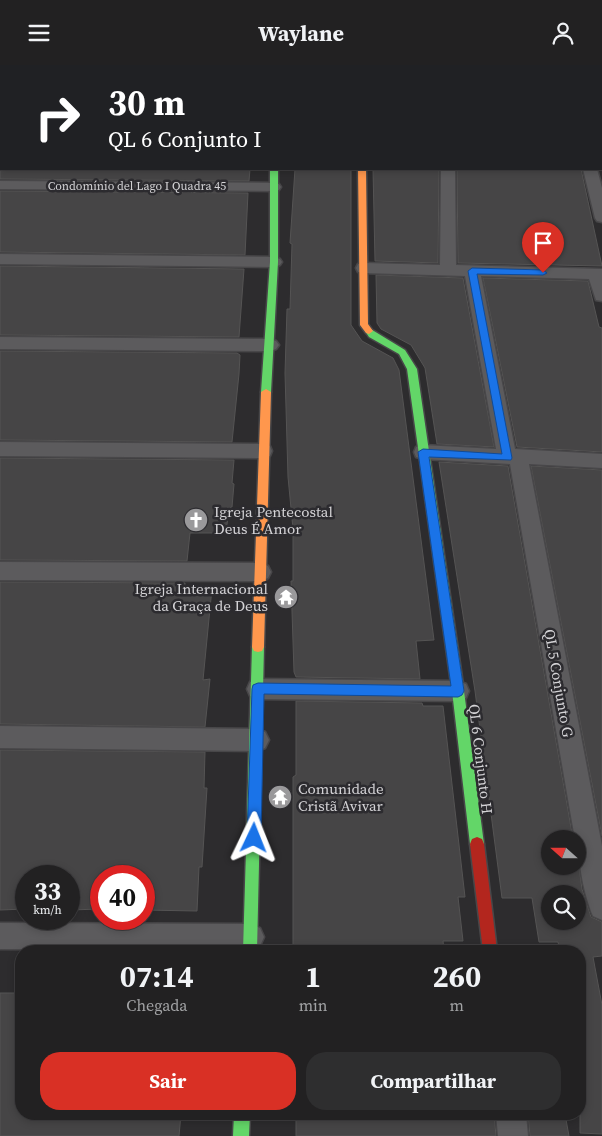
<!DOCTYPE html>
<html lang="pt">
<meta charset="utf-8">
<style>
body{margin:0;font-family:"Source Serif 4",serif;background:#2e2e2f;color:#f1f3f6;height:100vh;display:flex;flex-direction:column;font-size:19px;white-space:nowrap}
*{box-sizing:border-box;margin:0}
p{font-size:16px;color:#a2a3a5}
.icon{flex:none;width:28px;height:28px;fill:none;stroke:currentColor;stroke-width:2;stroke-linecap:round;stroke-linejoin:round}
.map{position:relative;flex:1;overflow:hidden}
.drawer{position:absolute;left:15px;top:880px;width:571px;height:175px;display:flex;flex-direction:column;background:#222122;border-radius:20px;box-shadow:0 2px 8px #0003,0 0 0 1px #3f3e40}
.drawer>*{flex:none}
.banner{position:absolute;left:0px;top:0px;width:602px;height:105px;box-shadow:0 2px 8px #0003,0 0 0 1px #3f3e40;background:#202124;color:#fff;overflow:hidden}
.needle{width:32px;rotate:291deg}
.buttons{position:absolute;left:541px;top:765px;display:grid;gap:10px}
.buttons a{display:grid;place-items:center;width:45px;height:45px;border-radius:50%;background:#222122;box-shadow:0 2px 8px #0003,0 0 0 1px #3f3e40;font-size:25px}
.speed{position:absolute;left:15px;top:800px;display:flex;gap:10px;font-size:25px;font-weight:700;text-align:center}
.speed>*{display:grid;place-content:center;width:65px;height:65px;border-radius:50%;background:#222122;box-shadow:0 2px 8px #0003,0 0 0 1px #3f3e40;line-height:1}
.speed small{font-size:12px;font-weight:400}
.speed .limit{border:8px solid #d22;background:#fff;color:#111}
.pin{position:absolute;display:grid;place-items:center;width:42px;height:42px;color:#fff;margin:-51px -21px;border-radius:50% 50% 50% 0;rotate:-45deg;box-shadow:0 0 5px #0007}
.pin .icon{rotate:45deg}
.me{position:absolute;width:55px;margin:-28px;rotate:2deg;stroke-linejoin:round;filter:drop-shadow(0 0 4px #0008)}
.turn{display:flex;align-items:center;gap:18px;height:105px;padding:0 25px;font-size:22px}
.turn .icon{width:65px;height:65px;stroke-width:2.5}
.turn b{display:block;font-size:35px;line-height:42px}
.eta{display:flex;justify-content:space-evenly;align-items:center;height:85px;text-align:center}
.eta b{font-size:30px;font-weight:700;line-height:35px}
.action{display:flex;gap:10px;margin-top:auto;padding:10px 25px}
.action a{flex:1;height:58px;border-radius:20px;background:#d93025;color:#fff;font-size:20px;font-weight:700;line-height:58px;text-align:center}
.action a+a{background:#2e2e2f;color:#f1f3f6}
header{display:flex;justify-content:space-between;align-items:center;height:65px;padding:0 25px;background:#222122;font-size:22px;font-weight:700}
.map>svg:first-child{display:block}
.building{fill:#464546;stroke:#555454;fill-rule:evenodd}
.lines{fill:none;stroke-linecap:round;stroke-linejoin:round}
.street-casing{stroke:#484749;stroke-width:3}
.fast-casing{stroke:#484749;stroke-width:3}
.slow-casing{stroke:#484749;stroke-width:3}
.jam-casing{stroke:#484749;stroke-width:3}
.street{fill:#5c5b5d;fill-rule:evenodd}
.fast{fill:#63d668;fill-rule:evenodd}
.slow{fill:#ff974d;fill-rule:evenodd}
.jam{fill:#b3261e;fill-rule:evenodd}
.route{fill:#1a73e8;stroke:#114b97}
.labels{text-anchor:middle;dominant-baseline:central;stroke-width:5;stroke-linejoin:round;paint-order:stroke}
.far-street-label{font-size:12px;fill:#d4d3d6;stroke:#2c2b2f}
.poi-label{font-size:15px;fill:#d4d3d6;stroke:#2c2b2f;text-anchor:start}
.street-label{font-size:15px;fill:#d4d3d6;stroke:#2c2b2f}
</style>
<header><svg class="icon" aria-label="menu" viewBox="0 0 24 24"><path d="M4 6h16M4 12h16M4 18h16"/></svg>Waylane<svg class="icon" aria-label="person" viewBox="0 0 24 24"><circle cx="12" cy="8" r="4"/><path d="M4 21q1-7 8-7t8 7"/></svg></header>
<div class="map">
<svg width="602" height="1071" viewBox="0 0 602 1071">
<rect width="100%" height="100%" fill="#2d2c2e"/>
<path class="building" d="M0 104H250L249 116 0 114Z
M295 104H351V260L362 276 393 293 399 305 434 575 416 576 420 614 296 612 294 607 291 516H293V464L288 412 285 308 287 244H290L292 179 290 178Z
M373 104H439L438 198 375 196Z
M457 104H581L602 201 458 198Z
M0 126 248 128 245 190 0 187Z
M0 201 244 204 239 272 0 270Z
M376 210 463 213 494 382 437 379 425 303 411 280 381 264 377 258Z
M483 213 588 216 599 262 602 263V387L517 382Z
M0 286 237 288 240 290 239 309 232 377 0 375Z
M0 393 234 395 232 418 234 419 232 442 229 443 226 468H190L187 496 0 495Z
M439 397 508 401 573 774H550V801H578V795L582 824 591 852 602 857V891L593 892 602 940V1069L580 1068V886H560L558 877H539L532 833H502L475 626ZM550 829H578V856H550Z
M531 401 602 405V771Z
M0 517 185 518V524L212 523 203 615 210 614 205 662 0 659Z
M296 636 422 638 423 641H443L465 832H458L463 876H443L444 886H293V712L296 710Z
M0 685 205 687 204 723H207L202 802H199L197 846 144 845V811H101V844L69 845V811H26V844L0 845Z
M0 928H21V1049H181L179 1071H0Z
M296 1049H494L496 1071H296Z
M528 1049H565L569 1071H530Z"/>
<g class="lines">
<g class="street-casing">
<path id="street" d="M453 0H465V1H453Z
M551 0H563V1H551Z
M0 39H1V47H0Z
M0 54H1V62H0Z
M601 82H602V90H601Z
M441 104H455L456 200 602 204V236L596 235 589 214 481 211 515 384 602 389V403L529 399 602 781V855L593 851C584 830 578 797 578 774H575L569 740 510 399 423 394 416 392 414 387 416 382 423 380 496 384 465 211 364 208 358 207 356 203 358 199 364 198 440 200Z
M583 104H597L602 123V157L597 156 595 153Z
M0 116 274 118 279 119 281 122 279 125 274 126 0 124Z
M0 189 274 192 280 194 282 197 280 200 274 202 0 199Z
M0 272 270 274 276 276 279 280 276 284 270 286 0 284Z
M0 377 263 379 270 381 272 386 270 391 263 393 0 391Z
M0 497 261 498 268 501 271 507 268 513 261 516 0 515Z
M258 614 458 616 466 619 469 626 466 633 458 636 258 634 250 631 247 624 250 617Z
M0 661 257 664 265 667 269 675 265 683 257 686 0 683Z
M0 858 251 859 260 863 264 872 260 881 251 885 0 884Z
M496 1049H526L528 1071H498Z"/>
</g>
<g class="fast-casing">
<path id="fast" d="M288 0H294V1H288Z
M270 104H278V197L271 327 266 330 261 327 270 197Z
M369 263 405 285 417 304 464 626 484 779 482 784 477 786 472 784 470 779 452 626 407 304 399 289 369 272 365 266Z
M258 577 262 578 264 582 257 886H243L252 582 254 578Z
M234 1049H250L249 1071H233Z"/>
</g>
<g class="slow-casing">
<path id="slow" d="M358 104H366L368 259 373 266 369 269 366 268 360 260Z
M266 324 271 327 264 582 262 586 258 587 254 586 252 582 261 327Z"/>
</g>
<g class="jam-casing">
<path id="jam" d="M477 772 482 774 484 779 497 886H483L470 779 472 774Z"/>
</g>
<use href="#street" class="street"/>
<use href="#fast" class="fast"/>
<use href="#slow" class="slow"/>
<use href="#jam" class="jam"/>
</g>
<path class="route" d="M472 203 543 205 547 208 543 210 477 209 512 393 511 395 429 392 464 626 462 630 458 632 264 629 261 773 259 778 254 780 249 778 247 773 252 624 253 620 258 618 451 621 418 387 423 384 502 389 468 206Z"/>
<defs>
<g id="church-disc" transform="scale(1.25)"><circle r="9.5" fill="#9a999b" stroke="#2c2b2f"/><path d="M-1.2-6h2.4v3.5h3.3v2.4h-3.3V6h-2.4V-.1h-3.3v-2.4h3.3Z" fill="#fff"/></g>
<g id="temple-disc" transform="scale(1.25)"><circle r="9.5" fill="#9a999b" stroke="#2c2b2f"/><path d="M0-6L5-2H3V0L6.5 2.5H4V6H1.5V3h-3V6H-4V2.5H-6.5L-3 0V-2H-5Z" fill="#fff"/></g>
</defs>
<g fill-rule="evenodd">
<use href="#church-disc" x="196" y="455"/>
<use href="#temple-disc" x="286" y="532"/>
<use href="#temple-disc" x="280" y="732"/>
</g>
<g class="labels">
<g class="far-street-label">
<text x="137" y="121">Condomínio del Lago I Quadra 45</text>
</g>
<g class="poi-label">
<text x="214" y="446">Igreja Pentecostal<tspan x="214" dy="17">Deus É Amor</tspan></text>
<text x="268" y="523" text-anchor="end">Igreja Internacional<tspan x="268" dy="17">da Graça de Deus</tspan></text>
<text x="298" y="723">Comunidade<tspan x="298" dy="17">Cristã Avivar</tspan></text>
</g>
<g class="street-label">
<text transform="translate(559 618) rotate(80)">QL 5 Conjunto G</text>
<text transform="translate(481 694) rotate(83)">QL 6 Conjunto H</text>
</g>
</g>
</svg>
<div class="buttons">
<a><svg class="needle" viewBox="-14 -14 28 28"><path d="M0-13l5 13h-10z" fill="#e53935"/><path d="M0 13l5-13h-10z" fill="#a2a3a5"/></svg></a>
<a><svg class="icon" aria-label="search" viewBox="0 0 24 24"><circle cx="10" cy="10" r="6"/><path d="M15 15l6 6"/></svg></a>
</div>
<div class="speed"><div>33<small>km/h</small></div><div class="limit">40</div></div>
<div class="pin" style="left:543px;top:208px;background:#d93025"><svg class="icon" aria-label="arrive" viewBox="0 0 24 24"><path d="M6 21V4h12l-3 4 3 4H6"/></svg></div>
<svg class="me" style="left:254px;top:773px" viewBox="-20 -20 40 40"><path d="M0-17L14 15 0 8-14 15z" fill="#1a73e8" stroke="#fff" stroke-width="4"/></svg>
<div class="banner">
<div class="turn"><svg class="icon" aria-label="right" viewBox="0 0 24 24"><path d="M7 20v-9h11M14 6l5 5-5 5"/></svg><div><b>30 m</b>QL 6 Conjunto I</div></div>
</div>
<section class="drawer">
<div class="eta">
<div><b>07:14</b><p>Chegada</p></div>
<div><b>1</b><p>min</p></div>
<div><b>260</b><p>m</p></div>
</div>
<div class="action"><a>Sair</a><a>Compartilhar</a></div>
</section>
</div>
